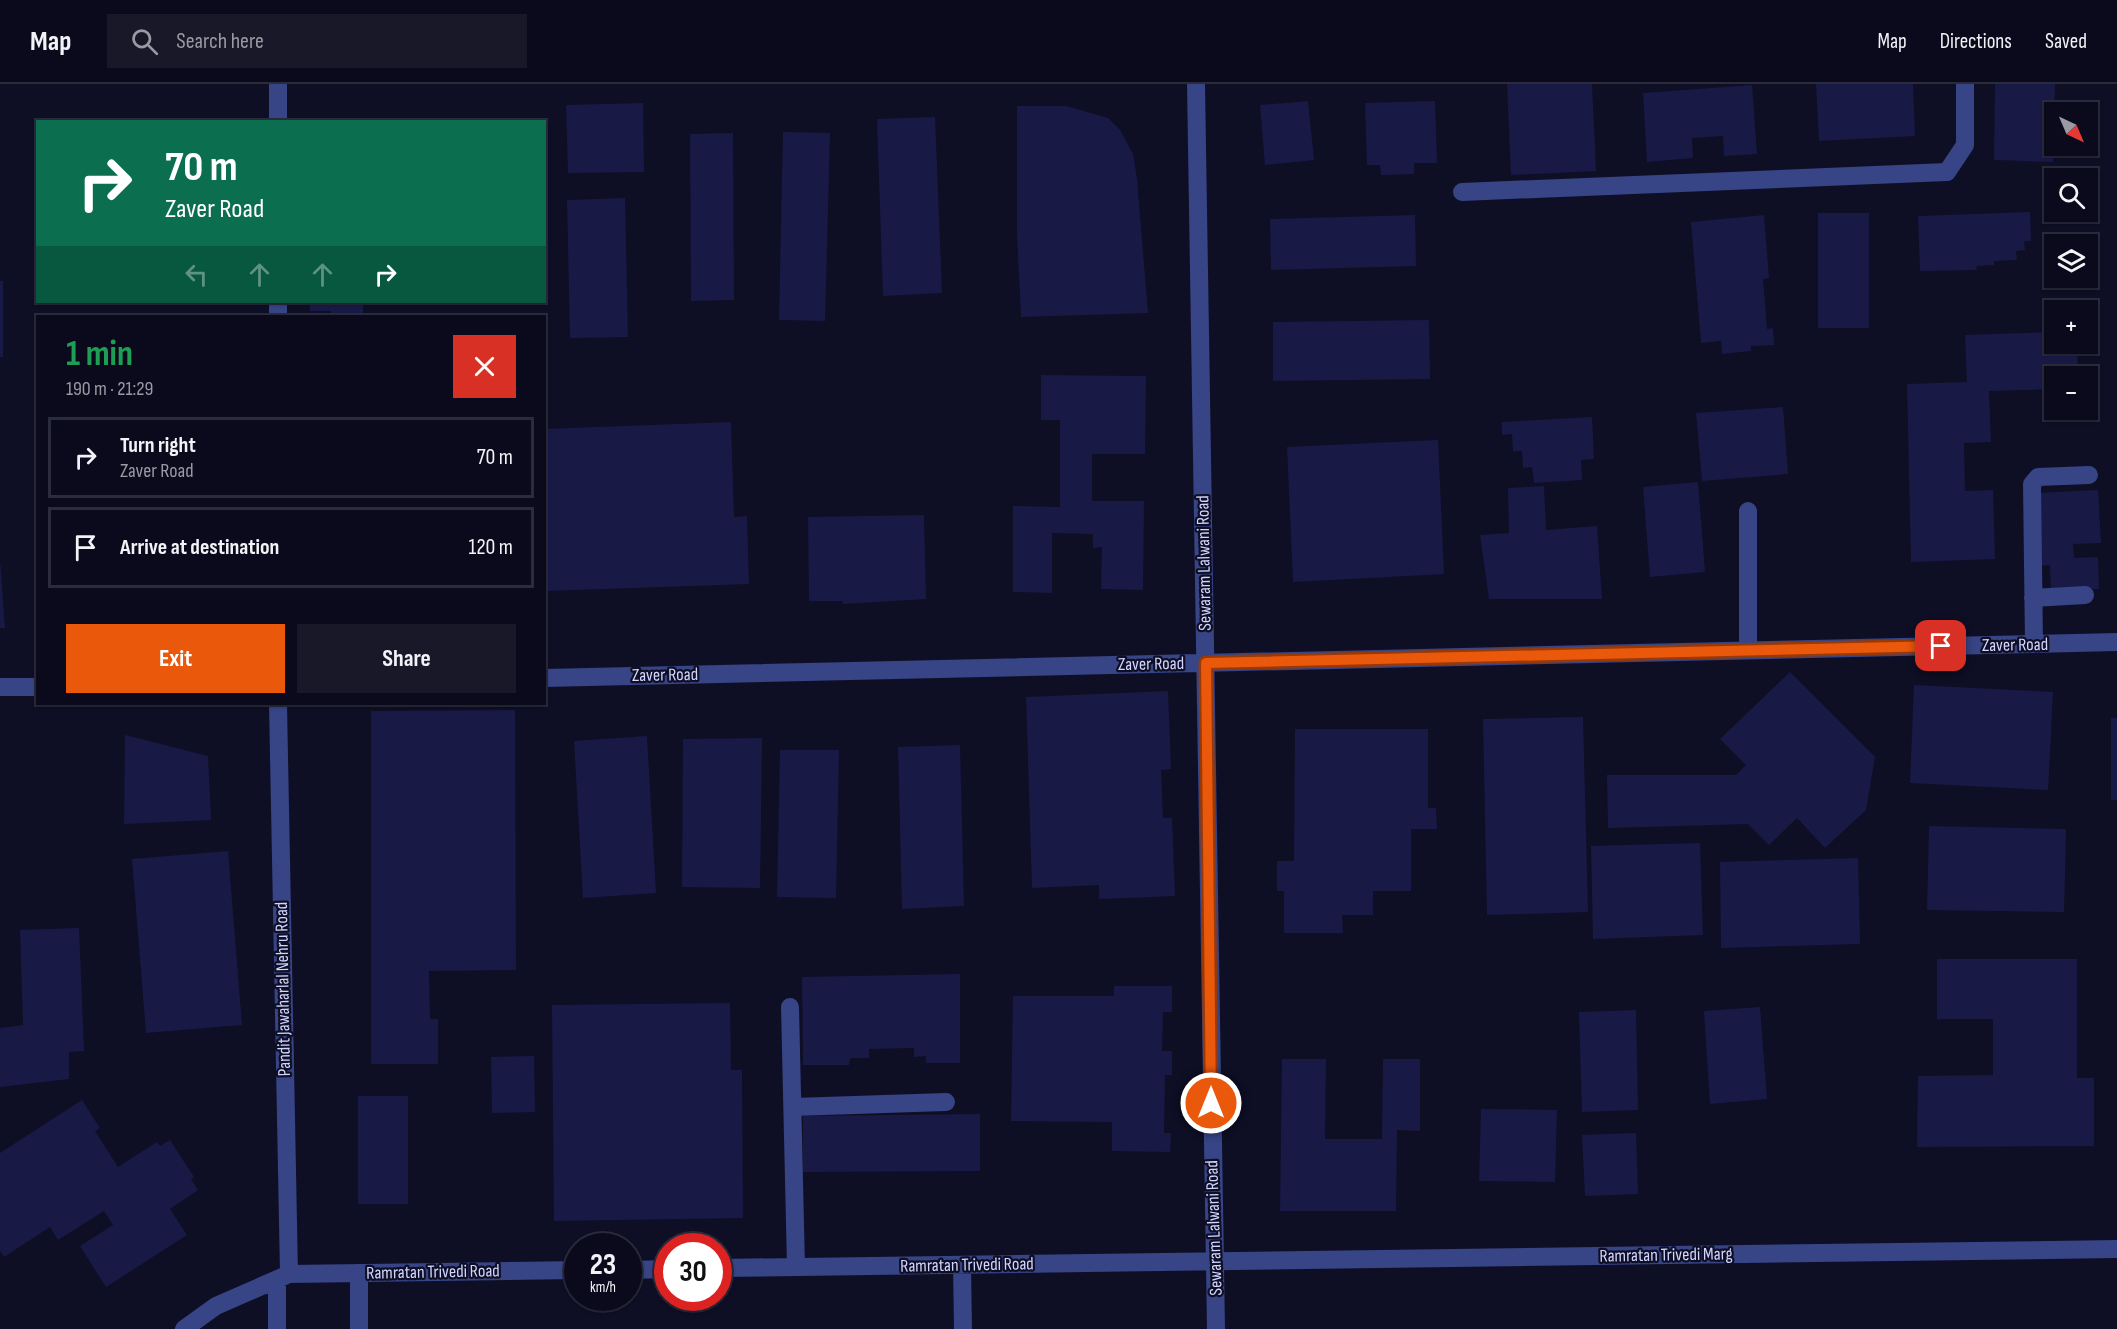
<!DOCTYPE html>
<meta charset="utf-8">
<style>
body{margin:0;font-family:"Sofia Sans Condensed",sans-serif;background:#181829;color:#f1f3f6;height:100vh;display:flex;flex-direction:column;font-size:22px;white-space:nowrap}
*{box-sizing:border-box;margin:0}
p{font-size:20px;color:#999aa3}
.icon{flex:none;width:33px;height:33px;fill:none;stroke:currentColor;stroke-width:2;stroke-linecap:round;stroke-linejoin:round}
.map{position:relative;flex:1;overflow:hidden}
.sheet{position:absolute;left:36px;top:231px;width:510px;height:390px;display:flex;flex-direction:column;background:#0a0a1c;border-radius:0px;box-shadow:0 2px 4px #0004,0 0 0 2px #2a2b3b}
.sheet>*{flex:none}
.banner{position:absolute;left:36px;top:36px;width:510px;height:183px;border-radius:0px;box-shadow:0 2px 4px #0004,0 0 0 2px #2a2b3b;background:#0b6e4f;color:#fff;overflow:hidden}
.needle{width:39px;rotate:136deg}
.tools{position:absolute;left:2044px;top:18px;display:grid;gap:12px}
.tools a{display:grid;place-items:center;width:54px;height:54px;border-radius:0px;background:#0a0a1c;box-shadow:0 2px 4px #0004,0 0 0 2px #2a2b3b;font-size:30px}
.speed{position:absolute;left:564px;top:1149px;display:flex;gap:12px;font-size:30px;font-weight:700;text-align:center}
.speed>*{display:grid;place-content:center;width:78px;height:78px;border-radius:50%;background:#0a0a1c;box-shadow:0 2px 4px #0004,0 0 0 2px #2a2b3b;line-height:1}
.speed small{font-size:15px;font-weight:400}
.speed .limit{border:9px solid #d22;background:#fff;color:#111}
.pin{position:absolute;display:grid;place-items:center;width:51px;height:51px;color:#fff;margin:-26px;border-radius:12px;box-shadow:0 3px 9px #0006}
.me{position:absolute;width:66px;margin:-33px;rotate:0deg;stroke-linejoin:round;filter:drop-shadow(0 0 4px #0008)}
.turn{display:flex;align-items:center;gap:21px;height:126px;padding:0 30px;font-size:27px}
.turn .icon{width:78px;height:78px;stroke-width:2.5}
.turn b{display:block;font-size:42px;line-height:51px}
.lanes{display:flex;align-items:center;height:57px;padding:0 30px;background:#0003;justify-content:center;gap:30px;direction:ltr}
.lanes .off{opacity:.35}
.round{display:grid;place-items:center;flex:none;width:63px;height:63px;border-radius:0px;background:#181829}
.headline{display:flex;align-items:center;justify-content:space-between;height:102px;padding:0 30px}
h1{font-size:36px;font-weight:700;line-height:45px;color:#1e9e55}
.action{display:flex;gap:12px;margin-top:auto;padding:12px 30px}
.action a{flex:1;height:69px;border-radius:0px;background:#ea580c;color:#fff;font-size:24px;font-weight:700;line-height:69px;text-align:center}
.action a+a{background:#181829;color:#f1f3f6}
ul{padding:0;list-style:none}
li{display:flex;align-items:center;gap:18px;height:81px;margin:0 12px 9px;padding:0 18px;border:3px solid #2a2b3b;border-radius:0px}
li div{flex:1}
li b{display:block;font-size:22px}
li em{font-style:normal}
header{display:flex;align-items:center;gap:36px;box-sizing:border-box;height:84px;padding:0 30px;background:#0a0a1c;border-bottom:2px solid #2a2b3b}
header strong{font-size:28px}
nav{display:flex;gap:33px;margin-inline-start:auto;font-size:21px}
.search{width:420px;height:54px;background:#181829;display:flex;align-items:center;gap:15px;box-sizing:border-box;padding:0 21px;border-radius:0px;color:#999aa3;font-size:22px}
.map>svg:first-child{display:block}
.building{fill:#191946}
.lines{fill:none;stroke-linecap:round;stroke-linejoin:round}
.minor{stroke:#374485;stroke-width:18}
.route-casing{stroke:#983908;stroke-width:15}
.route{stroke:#ea580c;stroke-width:10}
.labels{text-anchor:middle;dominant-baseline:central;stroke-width:4.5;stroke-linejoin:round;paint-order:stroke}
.street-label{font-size:18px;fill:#d1d5ff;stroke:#0e0e25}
</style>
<header>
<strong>Map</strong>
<div class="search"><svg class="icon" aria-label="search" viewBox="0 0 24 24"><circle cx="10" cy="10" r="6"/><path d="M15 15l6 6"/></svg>Search here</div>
<nav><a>Map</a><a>Directions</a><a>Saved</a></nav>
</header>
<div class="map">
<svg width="2117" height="1245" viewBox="0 0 2117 1245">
<rect width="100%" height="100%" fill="#0e0e25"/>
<path class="building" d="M1507 0H1592L1596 87 1511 91Z
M1816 0H1913L1915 52 1819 57Z
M1995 0H2055L2053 78 1994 76Z
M1752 1 1757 70 1724 72 1723 52 1692 54 1693 74 1647 78 1643 9Z
M1308 17 1314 76 1265 81 1260 21Z
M1435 17 1437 79H1414V90L1381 91 1380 81H1367L1365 19Z
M643 19 644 88 568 89 566 21Z
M1017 22H1066L1108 34 1120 46 1133 70 1137 95 1148 229 1021 233 1017 149Z
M935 33 942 209 883 212 877 35Z
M783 48 830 49 825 237 779 236Z
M733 49 734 216 691 217 690 50Z
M625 114 628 253 570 254 567 116Z
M2030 128 2031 157H2024L2025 166 2016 167 2017 176 1994 177V181L1976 182 1977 186 1920 187 1918 132Z
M1818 129H1869V244H1818Z
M1415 131 1416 182 1271 186 1270 135Z
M1764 131 1769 194 1763 195 1767 245 1773 244 1774 261 1751 262V267L1722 270 1721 257 1701 259 1691 138Z
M0 197H3V273H0Z
M310 218H363V229H370V232H331V227H310Z
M1429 236 1430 295 1273 297V238Z
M2055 248V260H2077L2078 292H2055V305L1989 307 1991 358 1964 359 1965 407 1993 406 1995 475 1911 478 1907 300 1967 298 1965 251Z
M1041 291 1146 292 1145 370H1092V417H1144L1143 506 1101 505 1102 463 1093 464V450L1052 449V509L1013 508V422L1060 423V336H1041Z
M1783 323 1788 390 1702 397 1696 329Z
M1592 333 1594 375 1581 376 1582 396 1534 399 1532 383 1523 384 1522 367H1513L1512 350 1502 351V338Z
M731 338 734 433 747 432 749 500 546 507 544 345Z
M1438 356 1444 490 1293 498 1287 363Z
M1698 398 1705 488 1650 493 1643 403Z
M1544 402 1546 446 1597 442 1602 515H1489L1480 451 1509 449 1508 404Z
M2098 406 2101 459 2073 460 2074 474 2098 473 2099 505 2051 507 2050 481 2039 482 2035 409Z
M924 431 926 515 843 520V517H809L808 433Z
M0 476 5 544H0Z
M1790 588 1875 673 1866 726 1825 764 1797 734 1769 761 1748 740 1608 744 1607 691H1736L1746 681 1720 655Z
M1914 601 2053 608 2048 706 1910 699Z
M1168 607 1171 685 1161 686 1163 734H1172L1175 812 1099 815V801L1032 804 1026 613Z
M515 626 516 886 429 887 430 935H438V980H371V627Z
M1583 633 1588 828 1487 831 1483 635Z
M2111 634H2117V716H2111Z
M1295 645H1428V724H1436L1437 745H1411V807H1373V831H1342L1343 849H1284V807H1277V777H1294Z
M125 651 208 672 211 736 124 740Z
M647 652 656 809 583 814 574 657Z
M762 654 760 804 682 803 683 655Z
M960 661 964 822 902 825 898 663Z
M780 666H839L836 814 777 813Z
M1929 742 2066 745 2064 828 1927 826Z
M1700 759 1703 851 1593 855 1591 762Z
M228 767 242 941 146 949 132 775Z
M1858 774 1860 860 1721 864 1720 778Z
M79 844 84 967 69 968V995L0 1003V944L23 941 20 846Z
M1937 875H2077V994H2094V1062L1917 1063 1918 992 1993 991V935H1937Z
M960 890V979H926V972L914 973V964L869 965V974H850L849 981H803L802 893Z
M1114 902H1172V928H1163L1162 967H1172V991H1165L1164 1049H1171L1170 1068 1112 1067V1038L1011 1037 1013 912H1114Z
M730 919 731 986H742L743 1134 554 1137 552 921Z
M1760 923 1767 1015 1710 1020 1704 927Z
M1636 926 1638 1026 1582 1028 1579 928Z
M534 972 535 1028 492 1029 491 973Z
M1282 975H1326L1325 1055H1382L1383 975H1420V1047L1397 1046 1396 1127H1280Z
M358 1012H408V1120H358Z
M82 1016 100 1044 95 1047 118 1083 157 1058 160 1062 170 1056 194 1093 191 1095 198 1106 170 1125 187 1151 106 1203 80 1162 113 1141 104 1127 58 1156 50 1143 4 1173 0 1167V1069Z
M1481 1025 1557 1026 1555 1098 1479 1097Z
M980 1030V1087L803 1088V1032Z
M1636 1049 1638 1110 1585 1112 1582 1051Z"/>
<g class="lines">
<path class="minor" d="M1196 0 1216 1245
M278 38V0
M1462 108 1947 88 1965 61V0
M278 232V218
M1748 427V566
M2033 514 2085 511
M2034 560 2032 400 2038 393 2089 391
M544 594 2117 558
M0 603H38
M278 620 289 1190
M790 923 796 1183
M793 1023 946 1018
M962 1181 963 1245
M718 1184 2117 1165
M628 1186 668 1185
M359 1189V1245
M184 1245 216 1222 289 1190 578 1186
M277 1245V1196"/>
</g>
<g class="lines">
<g class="route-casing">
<path id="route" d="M1211 1019 1206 579 1941 562"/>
</g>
<use href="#route" class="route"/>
</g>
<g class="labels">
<g class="street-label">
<text transform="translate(1204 479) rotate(-91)">Sewaram Lalwani Road</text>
<text transform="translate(2015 561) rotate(-1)">Zaver Road</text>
<text transform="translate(1151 580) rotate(-1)">Zaver Road</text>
<text transform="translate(665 591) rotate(-1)">Zaver Road</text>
<text transform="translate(283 905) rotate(-91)">Pandit Jawaharlal Nehru Road</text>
<text transform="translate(1214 1144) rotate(-92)">Sewaram Lalwani Road</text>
<text transform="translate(1666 1171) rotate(-1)">Ramratan Trivedi Marg</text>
<text transform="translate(967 1181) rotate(-1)">Ramratan Trivedi Road</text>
<text transform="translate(433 1188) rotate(-1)">Ramratan Trivedi Road</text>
</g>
</g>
</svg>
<div class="tools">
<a><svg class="needle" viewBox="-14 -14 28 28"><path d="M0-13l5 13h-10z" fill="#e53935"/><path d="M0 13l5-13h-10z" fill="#999aa3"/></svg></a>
<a><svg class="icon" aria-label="search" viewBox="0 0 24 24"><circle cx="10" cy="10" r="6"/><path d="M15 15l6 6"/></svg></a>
<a><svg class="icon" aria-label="layers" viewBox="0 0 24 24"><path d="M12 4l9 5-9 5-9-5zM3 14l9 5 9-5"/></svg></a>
<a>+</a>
<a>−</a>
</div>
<div class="speed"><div>23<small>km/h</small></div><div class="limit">30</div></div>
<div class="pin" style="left:1941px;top:562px;background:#d93025"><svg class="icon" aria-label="arrive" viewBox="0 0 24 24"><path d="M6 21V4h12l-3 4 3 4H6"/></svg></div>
<svg class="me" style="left:1211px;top:1019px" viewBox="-20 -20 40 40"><circle r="17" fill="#ea580c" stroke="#fff" stroke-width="3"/><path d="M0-11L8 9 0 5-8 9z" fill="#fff"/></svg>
<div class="banner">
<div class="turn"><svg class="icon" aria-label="right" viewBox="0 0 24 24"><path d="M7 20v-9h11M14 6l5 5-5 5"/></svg><div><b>70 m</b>Zaver Road</div></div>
<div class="lanes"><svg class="icon off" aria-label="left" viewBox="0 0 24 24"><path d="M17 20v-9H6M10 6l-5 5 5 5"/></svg><svg class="icon off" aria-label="ahead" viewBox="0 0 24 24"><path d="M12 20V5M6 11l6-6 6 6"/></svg><svg class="icon off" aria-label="ahead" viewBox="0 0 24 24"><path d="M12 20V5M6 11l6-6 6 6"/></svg><svg class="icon" aria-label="right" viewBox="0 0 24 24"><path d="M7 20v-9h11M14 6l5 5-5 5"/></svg></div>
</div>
<section class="sheet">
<div class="headline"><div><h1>1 min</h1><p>190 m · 21:29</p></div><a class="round" style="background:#d93025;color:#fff"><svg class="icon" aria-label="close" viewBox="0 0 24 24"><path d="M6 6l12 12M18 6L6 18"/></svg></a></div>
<ul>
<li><svg class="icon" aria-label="right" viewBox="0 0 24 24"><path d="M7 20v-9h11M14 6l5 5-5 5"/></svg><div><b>Turn right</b><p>Zaver Road</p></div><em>70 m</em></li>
<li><svg class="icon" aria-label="arrive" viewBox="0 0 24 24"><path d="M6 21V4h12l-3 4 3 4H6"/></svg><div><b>Arrive at destination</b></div><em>120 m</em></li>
</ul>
<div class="action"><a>Exit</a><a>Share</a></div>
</section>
</div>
